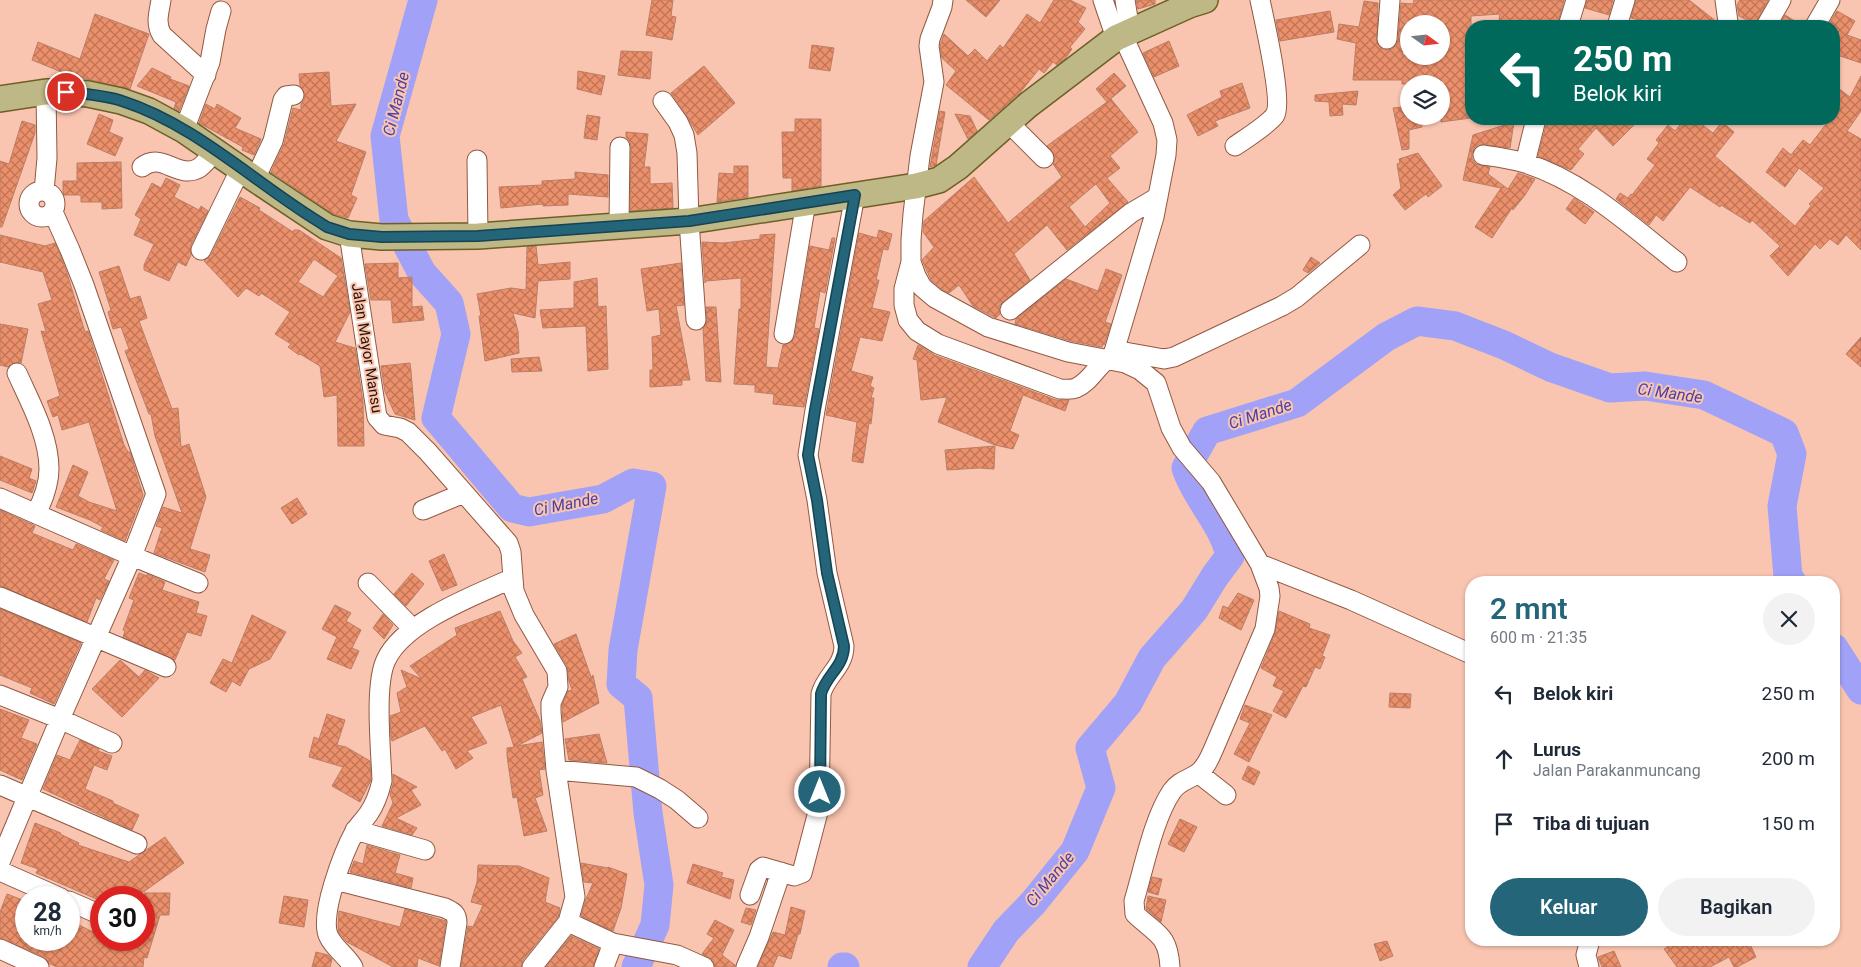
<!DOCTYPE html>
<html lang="id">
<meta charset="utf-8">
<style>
body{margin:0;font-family:Roboto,sans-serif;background:#f2f2f3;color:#1f2937;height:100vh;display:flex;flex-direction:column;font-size:19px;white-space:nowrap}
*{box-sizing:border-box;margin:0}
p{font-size:16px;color:#747a83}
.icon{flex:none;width:28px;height:28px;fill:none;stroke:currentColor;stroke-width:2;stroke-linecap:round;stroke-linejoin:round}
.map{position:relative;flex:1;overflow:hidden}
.sheet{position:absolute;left:1465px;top:576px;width:375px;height:370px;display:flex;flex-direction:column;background:#fff;border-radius:20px;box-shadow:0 1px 4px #0004}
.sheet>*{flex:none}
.guide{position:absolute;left:1465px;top:20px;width:375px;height:105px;border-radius:20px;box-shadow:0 1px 4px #0004;background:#00695c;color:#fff;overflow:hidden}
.needle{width:32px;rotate:105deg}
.controls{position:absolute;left:1400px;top:15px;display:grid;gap:10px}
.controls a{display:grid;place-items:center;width:50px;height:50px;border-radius:50%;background:#fff;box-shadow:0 1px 4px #0004;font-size:25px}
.speed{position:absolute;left:15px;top:886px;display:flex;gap:10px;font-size:25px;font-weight:700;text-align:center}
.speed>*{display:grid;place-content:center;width:65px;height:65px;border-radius:50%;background:#fff;box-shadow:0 1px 4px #0004;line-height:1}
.speed small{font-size:12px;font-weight:400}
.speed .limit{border:8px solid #d22;background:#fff;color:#111}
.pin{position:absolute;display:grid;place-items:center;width:42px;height:42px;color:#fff;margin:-21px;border:2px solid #fff;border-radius:50%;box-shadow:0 1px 5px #0007}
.me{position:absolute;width:55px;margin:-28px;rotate:0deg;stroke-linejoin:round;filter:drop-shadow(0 0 4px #0008)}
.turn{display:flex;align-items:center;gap:18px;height:105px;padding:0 25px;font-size:22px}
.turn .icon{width:65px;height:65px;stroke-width:2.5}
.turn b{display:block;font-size:35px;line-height:42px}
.round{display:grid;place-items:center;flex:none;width:52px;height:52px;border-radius:26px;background:#f2f2f3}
.overview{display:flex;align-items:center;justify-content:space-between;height:85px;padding:0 25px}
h1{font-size:30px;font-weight:600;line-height:38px;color:#246579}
.action{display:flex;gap:10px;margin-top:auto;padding:10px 25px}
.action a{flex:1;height:58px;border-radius:30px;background:#246579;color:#fff;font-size:20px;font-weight:600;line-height:58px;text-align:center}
.action a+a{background:#f2f2f3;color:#1f2937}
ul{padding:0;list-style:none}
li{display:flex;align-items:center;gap:15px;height:65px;padding:0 25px}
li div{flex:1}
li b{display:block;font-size:19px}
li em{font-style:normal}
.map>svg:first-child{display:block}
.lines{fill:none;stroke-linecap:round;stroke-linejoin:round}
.river{stroke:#a0a1f7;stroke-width:29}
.building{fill:url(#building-cross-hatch);stroke:#bb7e66;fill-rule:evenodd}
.minor-casing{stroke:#925841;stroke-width:21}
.major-casing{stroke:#6e5f25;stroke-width:28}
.minor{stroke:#fff;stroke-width:19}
.major{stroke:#beb886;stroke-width:25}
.route-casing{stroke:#17424f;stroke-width:12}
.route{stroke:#246579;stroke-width:9}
.labels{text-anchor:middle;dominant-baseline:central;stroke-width:4;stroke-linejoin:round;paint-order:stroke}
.street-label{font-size:15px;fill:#281107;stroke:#fac5b0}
.water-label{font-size:16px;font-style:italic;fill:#4b41a4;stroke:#fac5b0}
</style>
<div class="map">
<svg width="1861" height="967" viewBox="0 0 1861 967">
<defs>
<pattern id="building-cross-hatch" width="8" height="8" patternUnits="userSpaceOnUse" patternTransform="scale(1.25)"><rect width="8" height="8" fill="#ec906b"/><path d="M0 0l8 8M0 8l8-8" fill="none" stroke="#bf7456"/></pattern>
</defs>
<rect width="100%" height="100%" fill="#fac5b0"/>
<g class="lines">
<path class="river" d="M423 0 385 136 394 220 422 273 449 303 456 334 436 418 512 508 529 512 603 499 633 483 652 486 623 650 621 684 638 698 648 813 659 885 655 925 636 967
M1834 648 1861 690
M842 967H845
M982 967 1006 931 1033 903 1075 851 1101 788 1090 748 1128 703 1152 658 1194 610 1215 576 1230 556C1223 523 1196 499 1186 468L1207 431 1297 403 1386 337 1417 321 1455 326 1504 345 1550 367 1610 388 1645 386 1704 395 1784 433 1792 454 1782 506 1788 576 1792 582"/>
</g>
<path class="building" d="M652 0H673L671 16 676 17 672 40 646 35Z
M966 0H1000L986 17Z
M1054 0H1070L1086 8 1078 22 1085 29 1070 47 1072 49 1065 59 1057 65 1053 62 1044 73 1039 69 1019 94 989 120 946 85 956 71 942 58 940 46 944 34 968 56 975 49 987 61 1000 45 1003 48 1027 14 1040 23Z
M1136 0H1155V4L1138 9Z
M1414 0H1564L1557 26H1498L1500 14 1471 16V118L1441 122V84H1402V80H1353L1356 43 1337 39 1339 24 1359 27 1364 1 1378 3 1377 43 1381 48 1387 50 1392 49 1396 45 1398 40 1401 3 1413 4ZM1407 24H1441V56L1402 55Z
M1587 0H1613L1609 15 1585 8Z
M1636 0H1689L1717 22 1718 26H1662L1631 18Z
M1740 0H1768L1755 24 1739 16 1737 5Z
M1330 11 1334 32 1280 41 1276 20Z
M1837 11 1855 21 1847 35 1861 40V63L1837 55 1834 60V26H1828Z
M95 14 149 34 130 89 86 79 69 73V75L32 60 38 42 80 59Z
M1785 15 1803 26H1779Z
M1169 41 1179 66 1154 77 1143 53Z
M812 45 834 48 830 71 809 68Z
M621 51 652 52 650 79 618 75Z
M704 66 735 103 698 135 687 116 671 93Z
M152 68 171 77 170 79 189 86 179 111 174 108 176 102 137 86Z
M578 71 605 76 601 95 577 89Z
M329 72 331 106 356 104 336 141 366 152 351 195 357 198 348 218 333 214 271 172 284 144 293 108 301 110V104L304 100 305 94 300 86 299 74Z
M1114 73 1126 86 1107 102 1111 99 1138 132 1110 156 1120 168 1107 178 1128 202 1067 250 1047 225 1014 254 1030 280 1003 302 999 306 1000 314 996 318 973 306 959 285 949 293 941 289 931 280 922 260 934 247 923 232 924 221 974 177 1008 223 1062 177 1053 164 1055 155 1047 146 1107 102 1096 89ZM1096 184 1110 203 1085 227 1069 207Z
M1861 76V111L1847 131 1861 139V250L1846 235 1838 245 1830 239 1820 249 1815 244 1788 276 1770 256 1780 246 1752 220 1750 223 1721 205 1720 207 1690 187 1663 221 1656 215 1649 225 1616 199 1620 193 1628 198 1631 194 1632 195 1655 165 1647 159 1659 143 1656 140 1668 125 1675 131 1685 119H1695L1713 133 1722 122 1734 132 1715 156 1795 226 1811 206 1809 204 1824 188 1799 168 1785 187 1766 172 1783 148 1791 155 1803 140 1810 145 1830 119H1834V85L1850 97Z
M1242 83 1250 108 1215 121 1218 126 1198 136 1187 115 1222 97 1220 91Z
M1358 91 1356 105 1342 104 1343 115 1330 116 1329 102 1315 101V95Z
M206 104 215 109 217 104 241 118 235 128 261 139 254 155 242 150 243 147 199 123Z
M1409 106V116H1420L1422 127 1409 130V149L1402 150 1393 108Z
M940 111 945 112 936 165 930 167Z
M99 114 113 120 109 132 123 138 115 156 87 144Z
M955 114 970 116 977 131 968 139Z
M587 115 600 117 597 140 584 138Z
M795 119H821V186L792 191V178H783L782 132H795Z
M1549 119H1640L1613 146 1596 128 1578 149 1584 154 1571 170 1538 156 1547 122Z
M22 121 35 125V133L2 227H0V161L9 164Z
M1514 122 1510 148 1479 144 1474 148 1472 153V159L1476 164 1490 167 1488 174 1508 189 1518 173 1535 179 1525 195 1513 210 1512 208 1492 238 1475 227 1501 188 1463 180 1473 135Z
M626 132 648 134 644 167H650V184L672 183 673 208 630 211 631 147 630 142 626 137Z
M1418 153 1442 186 1428 197 1426 194 1405 210 1393 195 1401 188 1397 164 1400 163 1399 159Z
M121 162 122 208 102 209V202H81V195H63V181H77V163Z
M734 166H748V197L717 202 719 173 734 174Z
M575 172 608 175V197L568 194V205L543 206V204L501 208 499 187 542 185V181L575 179Z
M166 178 180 185 174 197 199 210 201 206 208 211 191 245V255L186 266 178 262 169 281 144 270V265L154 244 134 235 141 219 135 215 152 183 161 188Z
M240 197 260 208 259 210 293 232 294 230H299L341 258 350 312 335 342 355 348 358 365 357 369H358L363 402 364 446H338L337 395 324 397 320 366 300 354 299 355 288 347 291 344 275 334 290 312 261 293 259 296 246 288 238 297 204 261 211 255ZM314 259 338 276 323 297 298 282Z
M1574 198 1594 212 1585 224 1566 209Z
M879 230 892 234 888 250 883 249 876 280H879L872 308 890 312 882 341 860 337 851 371 873 377 870 386 874 388 871 398H874L871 424 869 423 863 463 852 461 857 422 826 415 859 233 877 238Z
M775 234 766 367 778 368 783 345 792 341 795 336 810 246 829 250 832 238H835L825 293 820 291 814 328 819 329 804 407 773 404 774 394 755 392V385L734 384 739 309H741V278L706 281 705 283 702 242 723 243 760 239V235Z
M0 235 45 246 55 243 60 254 67 273 85 332 88 331 124 445 128 452H130L143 495 125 541 101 530 103 527 90 520 56 507 73 465 88 472 78 496 89 502 117 511 89 422 62 430 58 415 53 417 47 401 60 396 41 331 46 332 38 304 52 300 43 272 0 262Z
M536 246 538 265 570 262V279L538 281 535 318 513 313 518 331 519 353 485 361 479 316H481L477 294 511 288 526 290 527 247Z
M1311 257 1320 263 1308 273 1303 270Z
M398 263V278L412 277V307L422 306 424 320 393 323 391 300H371L365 264Z
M681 263 684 305 676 306 690 380H682V385L650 387V370H653L652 337 661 335 659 309 647 311 641 269Z
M119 266 130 299 140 296 147 318 139 321 172 409 178 408 181 447 189 444 206 497 190 549 210 555 205 572 154 553 162 528 156 526 163 507 182 513 155 436 151 414H149L125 351 129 349 121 327 113 329 108 312 111 310 99 272Z
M1106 269 1122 275 1105 322 1111 324 1104 345 1103 344 1102 347 1071 341 1015 324 1016 319 1066 279 1098 291Z
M597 278 598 307 606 306 608 369 588 371 586 326 543 328 540 310 574 308V282Z
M706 307H716L721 382 706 381 703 329 707 320Z
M0 324 28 329 21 363H13L8 367 0 365Z
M1861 337V367L1846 354Z
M918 345 934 355 1056 400H1069L1065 411 1023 395 1010 431 1019 435 1013 449 995 445 938 422 947 397 921 400 917 360 913 359Z
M539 357 542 371 512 372 511 359Z
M410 363 411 371 415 420 395 414 385 392 381 366Z
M995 446 994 469 979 468 947 470 945 450Z
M0 456 32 469 29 478 36 481 32 493 0 480Z
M297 498 307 514 292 524 281 508Z
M0 510 35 526 32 533 73 550 76 544 114 560 104 579 109 581 100 600 96 598 87 622 0 586Z
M444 554 457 585 442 591 429 561Z
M139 573 147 576V574L165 582 162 590 199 602 196 613 207 616 201 636 187 632 175 660 123 637 125 631 123 630 134 600 129 598Z
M412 573 424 584 406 606 394 594Z
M1238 593 1254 600 1241 630 1219 618 1223 606 1228 608Z
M335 605 351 613 346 621 361 630 352 648 359 651 351 669 327 659 337 637 322 629Z
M0 609 81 643 54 704 30 693 32 688 0 675Z
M500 611 513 641 522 653 515 657 527 677 522 679 540 721 542 733 517 746 542 742 545 769 539 770 543 795 535 798 547 831 524 836 517 797 513 798 507 756V748L514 747 501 705 471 717 487 743 467 751 473 758 456 769 445 749 442 751 425 726 392 741 391 737 390 716 401 712 397 693 407 687 401 670 422 679 410 666 457 635 455 628Z
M1279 611 1310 624 1309 628 1330 635 1322 656 1325 657 1320 669 1315 667 1306 687 1303 686 1286 718 1273 711 1284 691 1273 686 1277 677 1261 668 1275 633Z
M383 614 393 625 384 639 373 628Z
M252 615 286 632 270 659 249 669 240 686 232 681 226 692 210 683 223 659 232 663Z
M576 634 591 677 593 675 599 703 563 722 562 705 568 691 572 690 569 681 567 666 554 644Z
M120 660 139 677 145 670 159 678 122 717 92 689Z
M1390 693 1411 694 1410 708 1389 707Z
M1245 705 1272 715 1249 762 1234 754 1250 723 1240 719Z
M0 709 29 720 21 738 37 744 22 780 0 770Z
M327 714 345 720 337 745 346 747 370 761 371 780 360 802 332 786 343 767 309 757 314 737 319 739Z
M599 734 607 763 569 760 565 739Z
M80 740 99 749 98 751 112 756 107 770 94 765 85 789 113 801V803L139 815 132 830 43 789 57 755 70 760Z
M1248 766 1260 772 1254 785 1242 779Z
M393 774 417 787 411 790 421 805 396 818 417 828 412 835 382 826 393 803 390 794 393 784Z
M1180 819 1197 827 1184 852 1168 844Z
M35 823 61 833 60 834 79 843 78 845 129 862 165 837 184 863 135 898H101V901L36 873 38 869 21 863Z
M367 845 400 855 395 873 413 878 411 888 350 872 354 861 363 864Z
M581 863 608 868V867L627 874 621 908 613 931 581 916 586 899 593 883 584 882Z
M693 864 723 873 721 877 734 880 730 899 687 883Z
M478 865 519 866 549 878 545 902 560 908 558 917 523 960 521 967H461L468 926 473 927 483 905 471 902 477 882Z
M1152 877 1162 879 1158 895 1148 892Z
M144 893H170L169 915H160L147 958 144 957 143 967H57L50 964 44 957 0 938V912L7 894 25 901 21 913 26 915V922L22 933 26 935V940H58L69 945V920L101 936V940H144Z
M284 896 308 900 304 927 279 923Z
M1148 896 1166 900 1161 922 1146 909Z
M791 907 805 911 800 934H798L791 959 778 955 773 967H758L773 932 785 935Z
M746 908 756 910 751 925 741 922Z
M405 909 446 921 439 966 418 958 417 967H393L347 942 339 933 338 926 339 911 400 927Z
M715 920 734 930 722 955 735 965V967H715L713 960 702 954 714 938 707 934Z
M571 936 599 949 593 967H546Z
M1678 940H1748L1756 957 1737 967H1734L1729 957 1710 967H1677L1664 949Z
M1387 941 1393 956 1380 961 1374 944Z
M1614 951 1621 967H1602L1598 957Z
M316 952 328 955 332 959 330 967H312Z"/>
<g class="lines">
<g class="minor-casing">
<path id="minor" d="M161 0C159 13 155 23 162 35L206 75
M943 0 942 7 930 39 929 46 934 82 920 156 913 214 911 240V262L916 276 922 287 935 298 988 327 1068 352 1125 363 1140 370 1156 383 1171 428 1182 448 1211 482 1260 564 1269 588 1270 596 1265 629 1214 748C1210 757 1206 768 1197 774 1188 780 1179 781 1172 791 1153 819 1144 868 1134 901L1135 914C1157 935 1168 934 1170 967
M1103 0 1116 38
M1125 0 1130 31
M1725 0 1728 22
M1568 26 1576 0
M1617 26 1625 0
M1766 26 1781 0
M1815 26 1830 0
M1387 39 1390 0
M663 101 678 122 684 135 687 153 689 221 696 320
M1009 123 1044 158
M184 130 210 62 216 29 221 11
M1235 146C1245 139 1269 124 1275 115 1283 102 1264 19 1260 0
M1483 155C1497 157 1512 159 1525 163 1583 181 1630 225 1677 262
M477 160 478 236
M1525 163 1536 119
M142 167C162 151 178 180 199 168 205 164 210 156 216 151
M255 179 273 141 283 100 286 96 294 95
M29 204a13 13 0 1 1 26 0a13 13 0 1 1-26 0Z
M44 191 47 158 46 92
M619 225 620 147
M349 234 377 417 384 425 400 428 408 432 428 452 508 543 511 552 514 591 524 615 557 671 558 687 551 703V712L556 770 575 897 568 922 532 967
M201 250 241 168
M911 262 904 289V305L908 320 917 331 938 344 1060 389C1065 389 1071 390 1076 388 1095 380 1101 353 1125 352L1164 359 1174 357 1282 306 1297 297 1360 245
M1010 310 1131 213 1158 197
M784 334 806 202
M1113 355 1154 217 1166 155 1167 140 1163 123 1122 34
M17 373C30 402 49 436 49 469 49 485 43 500 36 514
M0 498 132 556 198 583
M423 510 464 493
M1260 564 1351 600 1471 654
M368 583 413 629
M0 597 166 667
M0 695 60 719 112 743
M556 770 636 777 660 789 677 800 698 818
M1198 773 1226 795
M0 785 137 844
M355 830 425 850
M0 862 60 719 132 556 156 494 84 285 70 250 53 212
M0 871 61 898
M335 880 445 908C453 912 457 913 457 923L450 967
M750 895 759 870 763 867 794 876 802 873 819 808 821 694C826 675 844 667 844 646L827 573 817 500 808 455 815 410 855 195
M69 901 101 915
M568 922 613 943 677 955 704 967
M0 949 39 967
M353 967C347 956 335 949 329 937 318 917 344 851 355 831 359 825 365 819 369 813 376 803 379 793 382 781 381 751 374 685 386 660 404 621 476 595 513 578
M604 967 613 943
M746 967 759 937 781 872
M1589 967 1586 955 1590 940"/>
</g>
<g class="major-casing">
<path id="major" d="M0 99 46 92H66L88 94 121 101 149 111 184 130 255 179 327 227 349 234 382 237 478 236 689 221 916 186 939 180 958 167 1028 105 1116 38 1189 5 1205 0"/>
</g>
<use href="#minor" class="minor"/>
<use href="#major" class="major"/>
</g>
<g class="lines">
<g class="route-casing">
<path id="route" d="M66 92C85 94 105 95 122 101 194 124 253 181 316 220L327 227 349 234 382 237 478 236 689 221 855 195 815 410 808 455 817 500 827 573 844 646C844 667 826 675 821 694L820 792"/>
</g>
<use href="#route" class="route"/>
</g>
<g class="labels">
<g class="street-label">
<text transform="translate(367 348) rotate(81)">Jalan Mayor Mansu</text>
</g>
<g class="water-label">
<text transform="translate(396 104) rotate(-76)">Ci Mande</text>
<text transform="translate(1670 393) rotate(8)">Ci Mande</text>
<text transform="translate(1260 414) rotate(-18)">Ci Mande</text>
<text transform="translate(566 504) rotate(-11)">Ci Mande</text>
<text transform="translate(1050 879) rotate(-50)">Ci Mande</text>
</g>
</g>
</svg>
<div class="controls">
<a><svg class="needle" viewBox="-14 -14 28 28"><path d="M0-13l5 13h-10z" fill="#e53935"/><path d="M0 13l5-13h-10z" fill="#747a83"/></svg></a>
<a><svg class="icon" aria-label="layers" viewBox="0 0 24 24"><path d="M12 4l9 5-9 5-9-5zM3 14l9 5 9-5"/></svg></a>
</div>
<div class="speed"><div>28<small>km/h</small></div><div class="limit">30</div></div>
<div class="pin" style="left:66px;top:92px;background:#d93025"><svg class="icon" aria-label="arrive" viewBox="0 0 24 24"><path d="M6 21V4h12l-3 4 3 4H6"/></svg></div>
<svg class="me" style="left:820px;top:792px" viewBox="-20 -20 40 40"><circle r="17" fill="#246579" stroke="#fff" stroke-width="3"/><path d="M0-11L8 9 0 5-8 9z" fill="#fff"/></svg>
<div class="guide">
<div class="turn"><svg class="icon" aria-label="left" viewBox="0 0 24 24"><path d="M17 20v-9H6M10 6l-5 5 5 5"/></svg><div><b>250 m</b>Belok kiri</div></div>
</div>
<section class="sheet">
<div class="overview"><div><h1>2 mnt</h1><p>600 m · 21:35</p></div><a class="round"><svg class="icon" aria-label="close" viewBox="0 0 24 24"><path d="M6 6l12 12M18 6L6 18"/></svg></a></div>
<ul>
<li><svg class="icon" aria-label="left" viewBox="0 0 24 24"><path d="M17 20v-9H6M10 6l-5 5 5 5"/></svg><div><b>Belok kiri</b></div><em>250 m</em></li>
<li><svg class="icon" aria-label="ahead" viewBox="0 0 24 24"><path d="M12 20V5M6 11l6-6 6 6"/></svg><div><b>Lurus</b><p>Jalan Parakanmuncang</p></div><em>200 m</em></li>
<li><svg class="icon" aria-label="arrive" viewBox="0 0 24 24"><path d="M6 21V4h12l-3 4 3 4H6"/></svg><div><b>Tiba di tujuan</b></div><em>150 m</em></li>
</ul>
<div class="action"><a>Keluar</a><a>Bagikan</a></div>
</section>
</div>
